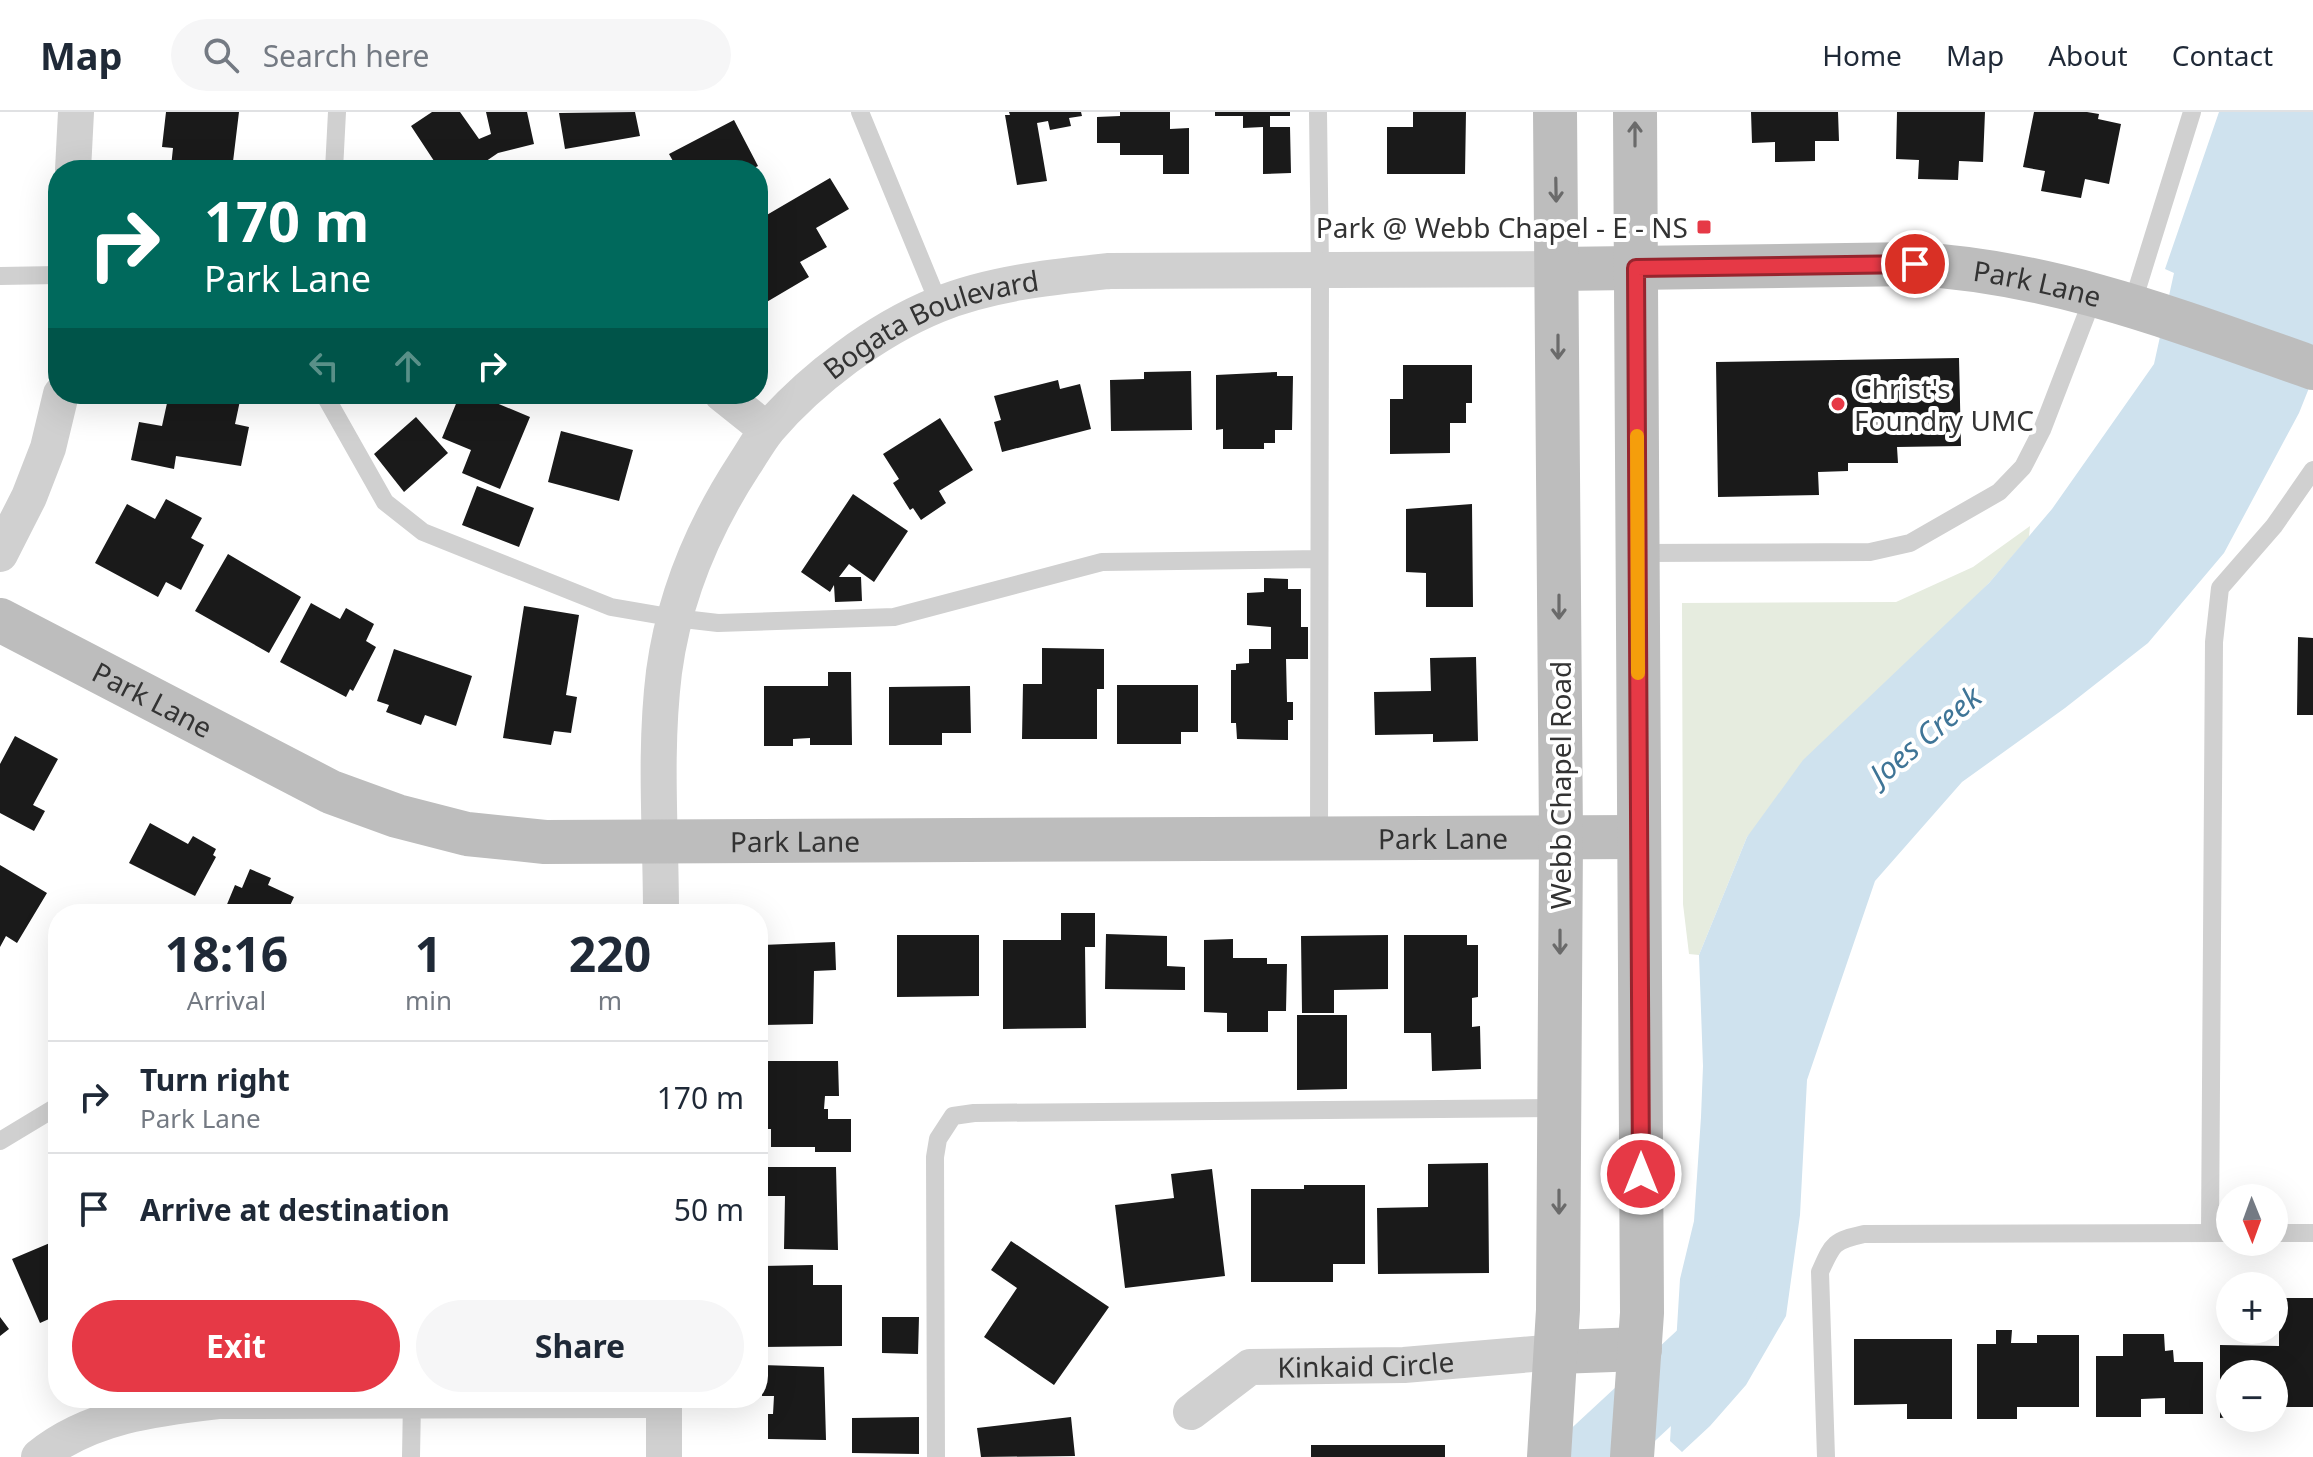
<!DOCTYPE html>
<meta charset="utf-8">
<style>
body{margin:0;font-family:"Noto Sans",sans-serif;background:#f6f6f7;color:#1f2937;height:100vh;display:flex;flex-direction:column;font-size:30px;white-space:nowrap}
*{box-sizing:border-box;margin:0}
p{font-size:26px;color:#747a83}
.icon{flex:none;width:44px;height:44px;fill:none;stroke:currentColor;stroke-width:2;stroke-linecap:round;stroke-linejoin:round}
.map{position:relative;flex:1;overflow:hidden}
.sheet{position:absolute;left:48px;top:792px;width:720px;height:504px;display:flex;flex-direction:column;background:#fff;border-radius:32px;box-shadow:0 8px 32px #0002}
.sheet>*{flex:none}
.hud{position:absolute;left:48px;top:48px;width:720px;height:244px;border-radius:32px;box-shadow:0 8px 32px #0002;background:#00695c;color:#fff;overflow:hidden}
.needle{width:52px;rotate:179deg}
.controls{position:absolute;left:2216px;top:1072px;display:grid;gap:16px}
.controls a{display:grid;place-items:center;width:72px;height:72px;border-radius:50%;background:#fff;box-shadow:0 8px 32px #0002;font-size:40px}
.pin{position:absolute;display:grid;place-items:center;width:68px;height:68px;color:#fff;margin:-34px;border:4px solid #fff;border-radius:50%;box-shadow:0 2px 8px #0007}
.me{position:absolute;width:88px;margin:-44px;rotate:0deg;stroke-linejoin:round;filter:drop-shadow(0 0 6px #0008)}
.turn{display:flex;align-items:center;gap:28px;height:168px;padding:0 24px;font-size:36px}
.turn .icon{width:104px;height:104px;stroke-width:2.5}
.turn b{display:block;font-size:56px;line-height:68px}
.lanes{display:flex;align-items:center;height:76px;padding:0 24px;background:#0003;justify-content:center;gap:40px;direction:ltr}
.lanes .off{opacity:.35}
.eta{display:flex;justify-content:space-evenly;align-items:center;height:136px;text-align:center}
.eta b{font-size:48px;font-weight:700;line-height:56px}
.primary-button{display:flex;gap:16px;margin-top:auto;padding:16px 24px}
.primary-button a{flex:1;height:92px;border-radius:48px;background:#e63946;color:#fff;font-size:32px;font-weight:700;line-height:92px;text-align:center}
.primary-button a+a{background:#f6f6f7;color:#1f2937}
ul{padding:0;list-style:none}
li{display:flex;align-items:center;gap:24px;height:112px;padding:0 24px;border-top:2px solid #e0e1e3}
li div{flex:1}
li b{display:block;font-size:30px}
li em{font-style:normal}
header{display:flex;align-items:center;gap:48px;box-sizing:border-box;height:112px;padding:0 40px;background:#fff;border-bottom:2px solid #e0e1e3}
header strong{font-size:38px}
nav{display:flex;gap:44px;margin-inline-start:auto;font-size:28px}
.search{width:560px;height:72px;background:#f6f6f7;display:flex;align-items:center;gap:20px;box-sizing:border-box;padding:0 28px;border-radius:44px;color:#747a83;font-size:30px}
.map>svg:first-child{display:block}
.green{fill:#e6ecdf}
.water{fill:#cfe2ee}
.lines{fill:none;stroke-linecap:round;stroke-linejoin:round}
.river{stroke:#cfe2ee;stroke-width:66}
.building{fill:#1a1a1a}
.lane{stroke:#d0d0d0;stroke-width:18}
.street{stroke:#d0d0d0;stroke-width:36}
.secondary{stroke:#bdbdbd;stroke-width:44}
.oneway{stroke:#6a6a6a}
.route-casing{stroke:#96252e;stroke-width:20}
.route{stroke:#e63946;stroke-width:14}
.slow{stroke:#f59e0b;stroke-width:14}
.poi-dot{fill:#e63946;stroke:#fff;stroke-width:3}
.labels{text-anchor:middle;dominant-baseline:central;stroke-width:8;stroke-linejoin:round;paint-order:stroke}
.poi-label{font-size:28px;fill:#333;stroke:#fff;text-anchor:end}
.street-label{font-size:28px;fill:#333;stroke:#fff}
.water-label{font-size:30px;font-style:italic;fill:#3f7597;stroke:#fff}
</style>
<header>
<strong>Map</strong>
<div class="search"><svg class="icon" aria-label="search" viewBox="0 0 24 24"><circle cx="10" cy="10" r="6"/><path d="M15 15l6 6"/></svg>Search here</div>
<nav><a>Home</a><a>Map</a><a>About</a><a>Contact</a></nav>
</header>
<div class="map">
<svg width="2313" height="1345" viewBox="0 0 2313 1345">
<rect width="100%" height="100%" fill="#fff"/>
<path class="green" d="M2030 414 2029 425 1989 471 1747 725 1699 843 1689 842 1683 792 1682 491 1896 490 1973 455Z"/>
<path class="water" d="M2219 0H2313V266L2299 301 2224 441 2148 531 2065 596 1962 670 1875 769 1807 968 1800 1103 1786 1204 1746 1273 1710 1314 1682 1340 1670 1329 1680 1167 1694 1109 1701 1005 1703 954 1699 843 1747 725 1803 648 1989 471 2052 397 2154 252 2174 161 2165 157Z"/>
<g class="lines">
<path class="river" d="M1589 1345 1711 1232 1725 1196"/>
</g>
<path class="building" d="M166 0H239L232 58 171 55 173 36 162 35Z
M432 0H460L479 27 491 22 486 0H527L534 32 498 41 473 58H440L411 14Z
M635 0 640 24 565 37 559 1Z
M1009 0H1081L1082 4 1069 6 1071 14 1050 18 1048 9 1037 11 1047 69 1017 73 1005 3H1010Z
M1120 0H1170V17L1189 16V62H1163V43H1120V31H1097V5L1120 4Z
M1215 0H1290V4H1270V15H1290L1291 61 1263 62V15L1243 16V4H1215Z
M1413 0H1466L1465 62H1387V15H1413Z
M1751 0H1838L1839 29H1815V49L1775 50V30L1752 31Z
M1897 0H1985L1983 50 1959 49 1958 68 1918 67 1919 48 1896 47Z
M2034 0H2087L2099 2 2098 7 2121 12 2109 72 2085 67 2081 86 2041 79 2045 59 2023 55Z
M734 8 758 54 750 58H678L669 42Z
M830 66 849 97 816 116 827 135 800 150 809 165 758 195V108Z
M1959 246 1961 334 1897 335 1898 351H1848V359L1818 360 1819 383 1718 385 1716 250Z
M1403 253H1472V291H1466V311H1450V341L1390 342V287H1403Z
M1191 259 1192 318 1111 319 1110 268 1144 267V260Z
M1277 260V264H1293L1292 318H1275V331H1264V337H1223V317L1216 318V263Z
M1058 268 1060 277 1080 272 1091 317 1002 340 994 310 1001 308 994 284Z
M169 282 241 284 235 312 249 315 241 354 176 344 174 357 131 348 139 310 162 314Z
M460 282H475L530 305 500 377 462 361 471 338 442 326Z
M416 305 448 341 404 380 374 342Z
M940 306 973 358 939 379 946 391 921 408 913 396 910 398 893 371 899 367 883 342Z
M561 319 633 338 619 389 548 370Z
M477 374 534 396 519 435 462 413Z
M853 382 908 419 874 470 849 452 839 465H861L862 489 835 490 834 473 830 480 801 460Z
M166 387 202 406 191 426 204 433 181 478 166 470 158 485 95 451 127 392 155 407Z
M1472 392 1473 495H1426V461L1406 460V397Z
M228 442 301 485 269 541 195 499Z
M1264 466 1288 467V477H1301V515H1308V547H1286L1287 590H1293V608H1288V628L1237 627 1236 611H1231V558H1236V552L1249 551V537H1271V515L1247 513V481L1264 480Z
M311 491 340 507 346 496 374 512 366 529 376 535 353 579 350 577 346 585 280 550Z
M524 494 579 503 566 583 577 585 571 621 554 619 551 633 503 626Z
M2298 525 2313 526V603H2297Z
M1042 536 1104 537V577H1097V627H1022L1023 572H1042Z
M394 537 472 564 456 614 425 603 421 613 386 600 389 593 377 589Z
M1476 545 1478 629 1433 630V622L1375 623 1374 580 1431 579 1430 546Z
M828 560H851L852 633H810V626L793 627V634H764V574H828Z
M1117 573H1198V620H1181V632H1117Z
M970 574 971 621H942V633H889V575Z
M15 624 58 647 33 693 45 699 34 719 0 701V652Z
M150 711 188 732 193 724 216 737 213 743 216 745 195 784 129 751Z
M0 753 47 781 17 831 6 824 0 835Z
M250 757 271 766 268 773 294 785 287 800 293 802H223L235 773 242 776Z
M332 794 361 801V802H330Z
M1061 801H1095V835H1085L1086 916 1003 917V828H1061Z
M1106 822 1167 824V854L1185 855V878L1105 877Z
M897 823H979V884L897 885Z
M1388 823V877L1334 878V901H1302L1301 824Z
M1404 823H1467V833H1478V885L1472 886V915L1480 914 1481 957 1432 959 1431 921H1404Z
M1233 827V846H1267V852H1287L1286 899H1268V920H1227V901L1204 900V828Z
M835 830 836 858 814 859 813 912 763 913 761 833Z
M1297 903H1347V977L1297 978Z
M762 949H838L839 984H825L824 997H828V1007H851V1040H815V1035H771V1017H762Z
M1488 1051 1489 1161 1378 1162 1377 1096 1428 1095V1052Z
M765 1055H836L838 1138 784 1137 785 1084H765Z
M1212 1057 1225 1164 1125 1176 1115 1093 1174 1086 1171 1062Z
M1304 1073H1365V1152H1333V1170H1251V1077H1304Z
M58 1103V1203L40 1211 12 1147 57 1128 48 1107Z
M1011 1129 1109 1195 1054 1273 984 1225 1017 1176 991 1158Z
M813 1153V1173H842V1234L762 1235 761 1154Z
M2279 1186H2313V1295H2274V1262H2230V1305L2220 1306V1233L2279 1234Z
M0 1205 9 1217 0 1224Z
M882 1205H919L918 1242 882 1241Z
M1996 1218H2012L2011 1231H2037V1223H2079V1295H2017V1307H1977V1232H1996Z
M2123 1222H2164L2165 1239 2173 1238 2174 1250H2203V1302H2165V1286L2141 1287V1305H2096V1244H2123Z
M1854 1227H1952V1307H1907V1292L1854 1293Z
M762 1253 824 1255 826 1328 768 1327V1302H773L774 1284H762Z
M919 1305V1342L852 1341V1306Z
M1071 1305 1075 1344 981 1345 977 1316Z
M1311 1333H1445V1345H1311Z"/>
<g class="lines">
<path class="lane" d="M860 0 939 192
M1318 0 1320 158 1319 726
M334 58 337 0
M0 164 58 163
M2132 193 2192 0
M324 282 385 390 423 420 611 495 675 506 718 511 894 505 1102 450 1319 447
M1638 441 1870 440 1910 431 1999 380 2023 355 2042 318 2094 183
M0 1029 58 994
M2210 1121 2214 530 2220 476 2274 414 2313 358
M2274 1121H2313
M411 1345 412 1289
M936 1345 935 1045 938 1027 953 1004 974 1001 1559 996
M1826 1345 1820 1160C1833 1131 1833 1129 1864 1122L2230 1121"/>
<g class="street">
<path d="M73 58 76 0"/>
<path d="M722 282 767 318"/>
<path d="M0 442 29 385 48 336 61 282"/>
<path id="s1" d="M661 802C661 721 654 641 664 560 674 485 703 416 744 353 752 341 759 328 768 317 811 267 876 218 937 193 991 171 1052 165 1109 159L1557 157"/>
<path d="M664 1286V1345"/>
<path id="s2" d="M1191 1300 1250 1255 1404 1253 1557 1240"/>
<path d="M39 1345C89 1304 156 1296 218 1289L664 1288"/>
</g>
<g class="secondary">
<path id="s3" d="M1557 157 1915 152C2055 160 2182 210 2313 256"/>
<path id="s4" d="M0 508 331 680 397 704 467 722 545 730 1639 725"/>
<path d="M1557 1240 1640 1237"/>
<path d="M1549 1345 1558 1198 1561 724 1555 0"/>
<path d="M1632 1345 1642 1201 1635 0"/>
</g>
</g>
<defs><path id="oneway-shaft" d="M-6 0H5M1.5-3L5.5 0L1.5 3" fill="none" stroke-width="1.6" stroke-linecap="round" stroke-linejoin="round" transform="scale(2)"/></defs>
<g class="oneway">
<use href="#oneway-shaft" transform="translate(1635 22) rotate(-90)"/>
<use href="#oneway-shaft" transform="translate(1556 78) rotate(89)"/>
<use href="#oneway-shaft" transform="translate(1558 235) rotate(90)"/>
<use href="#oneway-shaft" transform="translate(1559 495) rotate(90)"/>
<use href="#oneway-shaft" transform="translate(1560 830) rotate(90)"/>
<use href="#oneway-shaft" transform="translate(1559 1090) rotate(90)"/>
</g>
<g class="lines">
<g class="route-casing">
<path id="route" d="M1641 1062 1636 156 1915 152"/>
</g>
<use href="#route" class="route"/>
<path class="slow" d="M1637 324 1638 561"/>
</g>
<g class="poi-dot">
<rect x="1696" y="107" width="16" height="16" rx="4"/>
<circle cx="1838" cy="292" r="8"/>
</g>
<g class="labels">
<g class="poi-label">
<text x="1688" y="115">Park @ Webb Chapel - E - NS</text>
<text x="1854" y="276" text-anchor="start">Christ's<tspan x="1854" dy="32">Foundry UMC</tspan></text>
</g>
<g class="street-label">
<text stroke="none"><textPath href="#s3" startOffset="482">Park Lane</textPath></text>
<text stroke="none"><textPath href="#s1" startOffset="708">Bogata Boulevard</textPath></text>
<text stroke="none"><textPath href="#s4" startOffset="172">Park Lane</textPath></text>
<text transform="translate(1560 673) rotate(-90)">Webb Chapel Road</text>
<text stroke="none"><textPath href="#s4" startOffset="1492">Park Lane</textPath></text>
<text stroke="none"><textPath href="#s4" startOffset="844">Park Lane</textPath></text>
<text stroke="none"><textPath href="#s2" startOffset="190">Kinkaid Circle</textPath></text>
</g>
<g class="water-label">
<text transform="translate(1925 623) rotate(-40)">Joes Creek</text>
</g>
</g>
</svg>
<div class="controls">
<a><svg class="needle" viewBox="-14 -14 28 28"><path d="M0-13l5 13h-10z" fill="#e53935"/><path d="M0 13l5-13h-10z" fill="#747a83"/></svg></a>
<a>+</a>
<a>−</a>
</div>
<div class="pin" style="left:1915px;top:152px;background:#d93025"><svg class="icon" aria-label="arrive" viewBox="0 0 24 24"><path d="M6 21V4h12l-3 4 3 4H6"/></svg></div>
<svg class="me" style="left:1641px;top:1062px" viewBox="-20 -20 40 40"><circle r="17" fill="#e63946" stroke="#fff" stroke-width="3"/><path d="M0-11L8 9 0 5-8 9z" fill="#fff"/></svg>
<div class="hud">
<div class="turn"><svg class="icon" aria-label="right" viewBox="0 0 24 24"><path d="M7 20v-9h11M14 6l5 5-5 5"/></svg><div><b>170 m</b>Park Lane</div></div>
<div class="lanes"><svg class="icon off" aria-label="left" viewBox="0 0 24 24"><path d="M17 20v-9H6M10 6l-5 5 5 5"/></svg><svg class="icon off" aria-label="ahead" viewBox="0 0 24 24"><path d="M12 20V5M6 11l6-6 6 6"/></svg><svg class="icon" aria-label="right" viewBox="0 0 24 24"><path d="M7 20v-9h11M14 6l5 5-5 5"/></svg></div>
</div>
<section class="sheet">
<div class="eta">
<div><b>18:16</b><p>Arrival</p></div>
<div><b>1</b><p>min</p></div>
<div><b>220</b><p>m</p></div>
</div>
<ul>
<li><svg class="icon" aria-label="right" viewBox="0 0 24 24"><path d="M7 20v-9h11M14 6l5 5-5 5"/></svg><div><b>Turn right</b><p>Park Lane</p></div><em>170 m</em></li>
<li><svg class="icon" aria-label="arrive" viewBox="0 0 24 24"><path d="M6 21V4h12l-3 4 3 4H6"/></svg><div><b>Arrive at destination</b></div><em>50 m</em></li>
</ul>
<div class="primary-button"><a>Exit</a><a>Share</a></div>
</section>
</div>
